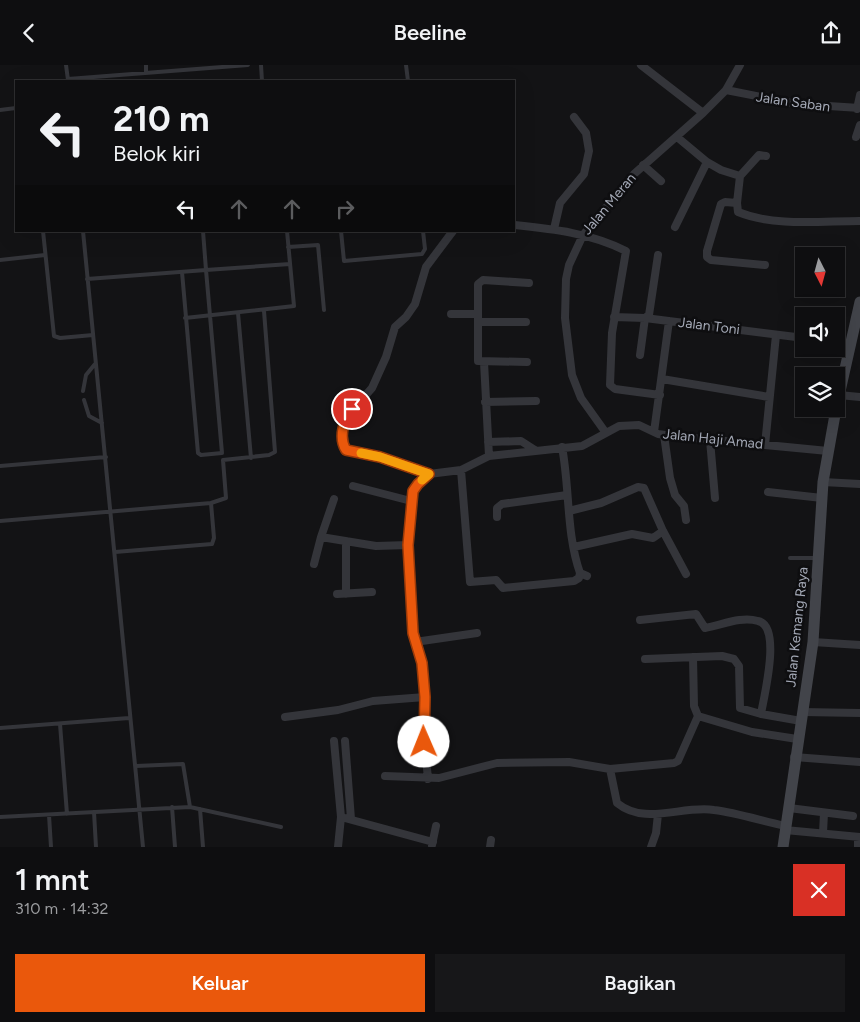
<!DOCTYPE html>
<html lang="id">
<meta charset="utf-8">
<style>
body{margin:0;font-family:Figtree,sans-serif;background:#171719;color:#f1f3f6;height:100vh;display:flex;flex-direction:column;font-size:19px;white-space:nowrap}
*{box-sizing:border-box;margin:0}
p{font-size:16px;color:#9b9c9f}
.icon{flex:none;width:28px;height:28px;fill:none;stroke:currentColor;stroke-width:2;stroke-linecap:round;stroke-linejoin:round}
.map{position:relative;height:782px;overflow:hidden}
.sheet{display:flex;flex-direction:column;background:#0e0e10;flex:1}
.sheet>*{flex:none}
.banner{position:absolute;left:15px;top:15px;width:500px;height:152px;border-radius:0px;box-shadow:0 5px 20px #0002,0 0 0 1px #2e2e30;background:#0e0e10;color:#f1f3f6;overflow:hidden}
.needle{width:32px;rotate:174deg}
.controls{position:absolute;left:795px;top:182px;display:grid;gap:10px}
.controls a{display:grid;place-items:center;width:50px;height:50px;border-radius:0px;background:#0e0e10;box-shadow:0 5px 20px #0002,0 0 0 1px #2e2e30;font-size:25px}
.pin{position:absolute;display:grid;place-items:center;width:42px;height:42px;color:#fff;margin:-21px;border:2px solid #fff;border-radius:50%;box-shadow:0 1px 5px #0007}
.me{position:absolute;width:55px;margin:-28px;rotate:359deg;stroke-linejoin:round;filter:drop-shadow(0 0 4px #0008)}
.turn{display:flex;align-items:center;gap:18px;height:105px;padding:0 15px;font-size:22px}
.turn .icon{width:65px;height:65px;stroke-width:2.5}
.turn b{display:block;font-size:35px;line-height:42px}
.lanes{display:flex;align-items:center;height:48px;padding:0 15px;background:#0003;justify-content:center;gap:25px;direction:ltr}
.lanes .off{opacity:.35}
.round{display:grid;place-items:center;flex:none;width:52px;height:52px;border-radius:0px;background:#171719}
.headline{display:flex;align-items:center;justify-content:space-between;height:85px;padding:0 15px}
h1{font-size:30px;font-weight:600;line-height:38px}
.primary-button{display:flex;gap:10px;margin-top:auto;padding:10px 15px}
.primary-button a{flex:1;height:58px;border-radius:0px;background:#ea580c;color:#fff;font-size:20px;font-weight:600;line-height:58px;text-align:center}
.primary-button a+a{background:#171719;color:#f1f3f6}
header{display:flex;justify-content:space-between;align-items:center;height:65px;padding:0 15px;background:#0e0e10;font-size:22px;font-weight:600}
.map>svg:first-child{display:block}
.lines{fill:none;stroke-linecap:round;stroke-linejoin:round}
.lane{stroke:#34353a;stroke-width:4}
.street{stroke:#34353a;stroke-width:8}
.secondary{stroke:#42444a;stroke-width:11}
.route-casing{stroke:#983908;stroke-width:12}
.route{stroke:#ea580c;stroke-width:9}
.slow{stroke:#f59e0b;stroke-width:9}
.labels{text-anchor:middle;dominant-baseline:central;stroke-width:5;stroke-linejoin:round;paint-order:stroke}
.street-label{font-size:14px;fill:#a4a9b6;stroke:#0e0e10}
</style>
<header><svg class="icon" aria-label="back" viewBox="0 0 24 24"><path d="M15 5l-7 7 7 7"/></svg>Beeline<svg class="icon" aria-label="share" viewBox="0 0 24 24"><path d="M12 15V3M7 8l5-5 5 5M5 13v7h14v-7"/></svg></header>
<div class="map">
<svg width="860" height="782" viewBox="0 0 860 782">
<rect width="100%" height="100%" fill="#131315"/>
<g class="lines">
<path class="lane" d="M66 0 68 15
M146 0V8
M261 0 262 16
M406 0 408 16
M68 14 248 0
M0 45 16 43
M43 166 54 271 60 273 93 270
M83 166 143 782
M203 166 206 205 290 199
M341 166 344 196 422 189 425 184 423 166
M288 182 318 180 324 245
M0 195 45 190
M87 214 206 205 222 388 201 390 198 388 182 207
M238 248 251 393
M185 253 294 241 287 166
M83 326 86 310 95 299
M84 335 89 351 102 358
M0 401 106 392
M0 456 211 438
M115 487 212 479 214 473 211 438 226 433 223 395 269 390 275 387 264 246
M790 493H816
M60 659 67 749
M0 663 129 653
M136 701 183 699 190 742
M172 742 175 782
M200 744 203 782
M94 747 96 782
M49 750 51 782
M0 752 190 742 281 762"/>
<path class="street" d="M641 0 703 48
M726 25 797 39 860 43
M857 44 860 30
M677 72 707 97 721 105 740 111 737 138 725 137 721 139 707 186V192L711 195 765 200
M856 72 860 60
M643 100 661 116
M740 111 759 90 766 91
M737 138 738 147C775 162 821 156 860 156
M514 160C552 164 591 168 626 186L612 268 610 320 615 324 660 330
M675 162 707 97
M554 164 560 138 584 109 589 86 586 68 574 52
M451 249H478
M614 252 645 253 804 273
M478 257H526
M836 278 851 280
M640 290 645 253 649 250 658 190
M484 297 489 391
M527 297 478 296V219L483 215 529 218
M662 314 769 332
M839 330 860 332
M485 337 536 336
M654 367 669 256
M606 368 581 333 572 310 565 253 566 214 569 200 583 170 634 109 703 48 726 25 740 0
M664 370 670 413 675 430 684 441 686 455
M710 375 715 433
M488 377 521 376 535 385
M765 380 776 270
M562 382C570 424 566 468 580 508L587 511
M461 405 470 517 496 515 503 523 574 516 579 513 580 508
M429 409 381 392 346 385 343 379V363L348 350 372 323 386 292 395 262 406 252 415 239 426 202 453 166
M823 417 860 419
M353 421 411 436
M768 427 822 433
M334 434 321 472 376 481 408 480
M569 446 601 438 638 422 644 423 663 466 686 509
M497 452V443L502 439 567 430
M574 482 632 469 653 473 663 466
M314 499 321 472
M337 529 372 527
M346 529V476
M640 555 696 549 705 563C722 560 741 551 758 556 782 561 764 631 761 649
M415 577 477 568
M813 577 860 580
M645 594 722 591 734 594 739 601 740 643 761 649 801 656
M802 647 860 648
M698 651 752 667 797 674
M285 652 338 645 373 636 425 632
M334 676 341 752
M345 676 351 754
M794 692 860 697
M610 704 674 698 678 696 698 651 694 641 693 592
M385 711 439 713 497 698 569 697 610 704 617 738C645 761 682 740 714 745 738 748 762 756 786 761
M428 714 423 661 425 632 422 598 413 568 408 480 411 436 417 419 429 409 461 405 489 391 582 381 619 361 639 360 658 369 673 371 828 386
M789 743 853 751
M785 765 860 772
M823 768 824 748
M858 772V782
M432 780 436 761
M338 782 341 752 433 777
M490 782 491 775
M651 782 656 768 658 749"/>
<path class="secondary" d="M836 344 860 237
M783 782 813 577 823 417 836 344"/>
</g>
<g class="lines">
<g class="route-casing">
<path id="route" d="M352 344C344 355 338 372 346 385L380 392 429 409 418 419 413 426 408 480 413 568 422 598 425 632 424 677"/>
</g>
<use href="#route" class="route"/>
<path class="slow" d="M361 388 380 392 429 409 422 415"/>
</g>
<g class="labels">
<g class="street-label">
<text transform="translate(793 37) rotate(8)">Jalan Saban</text>
<text transform="translate(609 139) rotate(-50)">Jalan Meran</text>
<text transform="translate(709 261) rotate(7)">Jalan Toni</text>
<text transform="translate(713 374) rotate(6)">Jalan Haji Amad</text>
<text transform="translate(797 562) rotate(-84)">Jalan Kemang Raya</text>
</g>
</g>
</svg>
<div class="controls">
<a><svg class="needle" viewBox="-14 -14 28 28"><path d="M0-13l5 13h-10z" fill="#e53935"/><path d="M0 13l5-13h-10z" fill="#9b9c9f"/></svg></a>
<a><svg class="icon" aria-label="sound" viewBox="0 0 24 24"><path d="M4 9h4l5-4v14l-5-4H4zM17 9q2 3 0 6"/></svg></a>
<a><svg class="icon" aria-label="layers" viewBox="0 0 24 24"><path d="M12 4l9 5-9 5-9-5zM3 14l9 5 9-5"/></svg></a>
</div>
<div class="pin" style="left:352px;top:344px;background:#d93025"><svg class="icon" aria-label="arrive" viewBox="0 0 24 24"><path d="M6 21V4h12l-3 4 3 4H6"/></svg></div>
<svg class="me" style="left:424px;top:677px" viewBox="-20 -20 40 40"><circle r="19" fill="#fff"/><path d="M0-13L10 11 0 6-10 11z" fill="#ea580c"/></svg>
<div class="banner">
<div class="turn"><svg class="icon" aria-label="left" viewBox="0 0 24 24"><path d="M17 20v-9H6M10 6l-5 5 5 5"/></svg><div><b>210 m</b>Belok kiri</div></div>
<div class="lanes"><svg class="icon" aria-label="left" viewBox="0 0 24 24"><path d="M17 20v-9H6M10 6l-5 5 5 5"/></svg><svg class="icon off" aria-label="ahead" viewBox="0 0 24 24"><path d="M12 20V5M6 11l6-6 6 6"/></svg><svg class="icon off" aria-label="ahead" viewBox="0 0 24 24"><path d="M12 20V5M6 11l6-6 6 6"/></svg><svg class="icon off" aria-label="right" viewBox="0 0 24 24"><path d="M7 20v-9h11M14 6l5 5-5 5"/></svg></div>
</div>
</div>
<section class="sheet">
<div class="headline"><div><h1>1 mnt</h1><p>310 m · 14:32</p></div><a class="round" style="background:#d93025;color:#fff"><svg class="icon" aria-label="close" viewBox="0 0 24 24"><path d="M6 6l12 12M18 6L6 18"/></svg></a></div>
<div class="primary-button"><a>Keluar</a><a>Bagikan</a></div>
</section>
